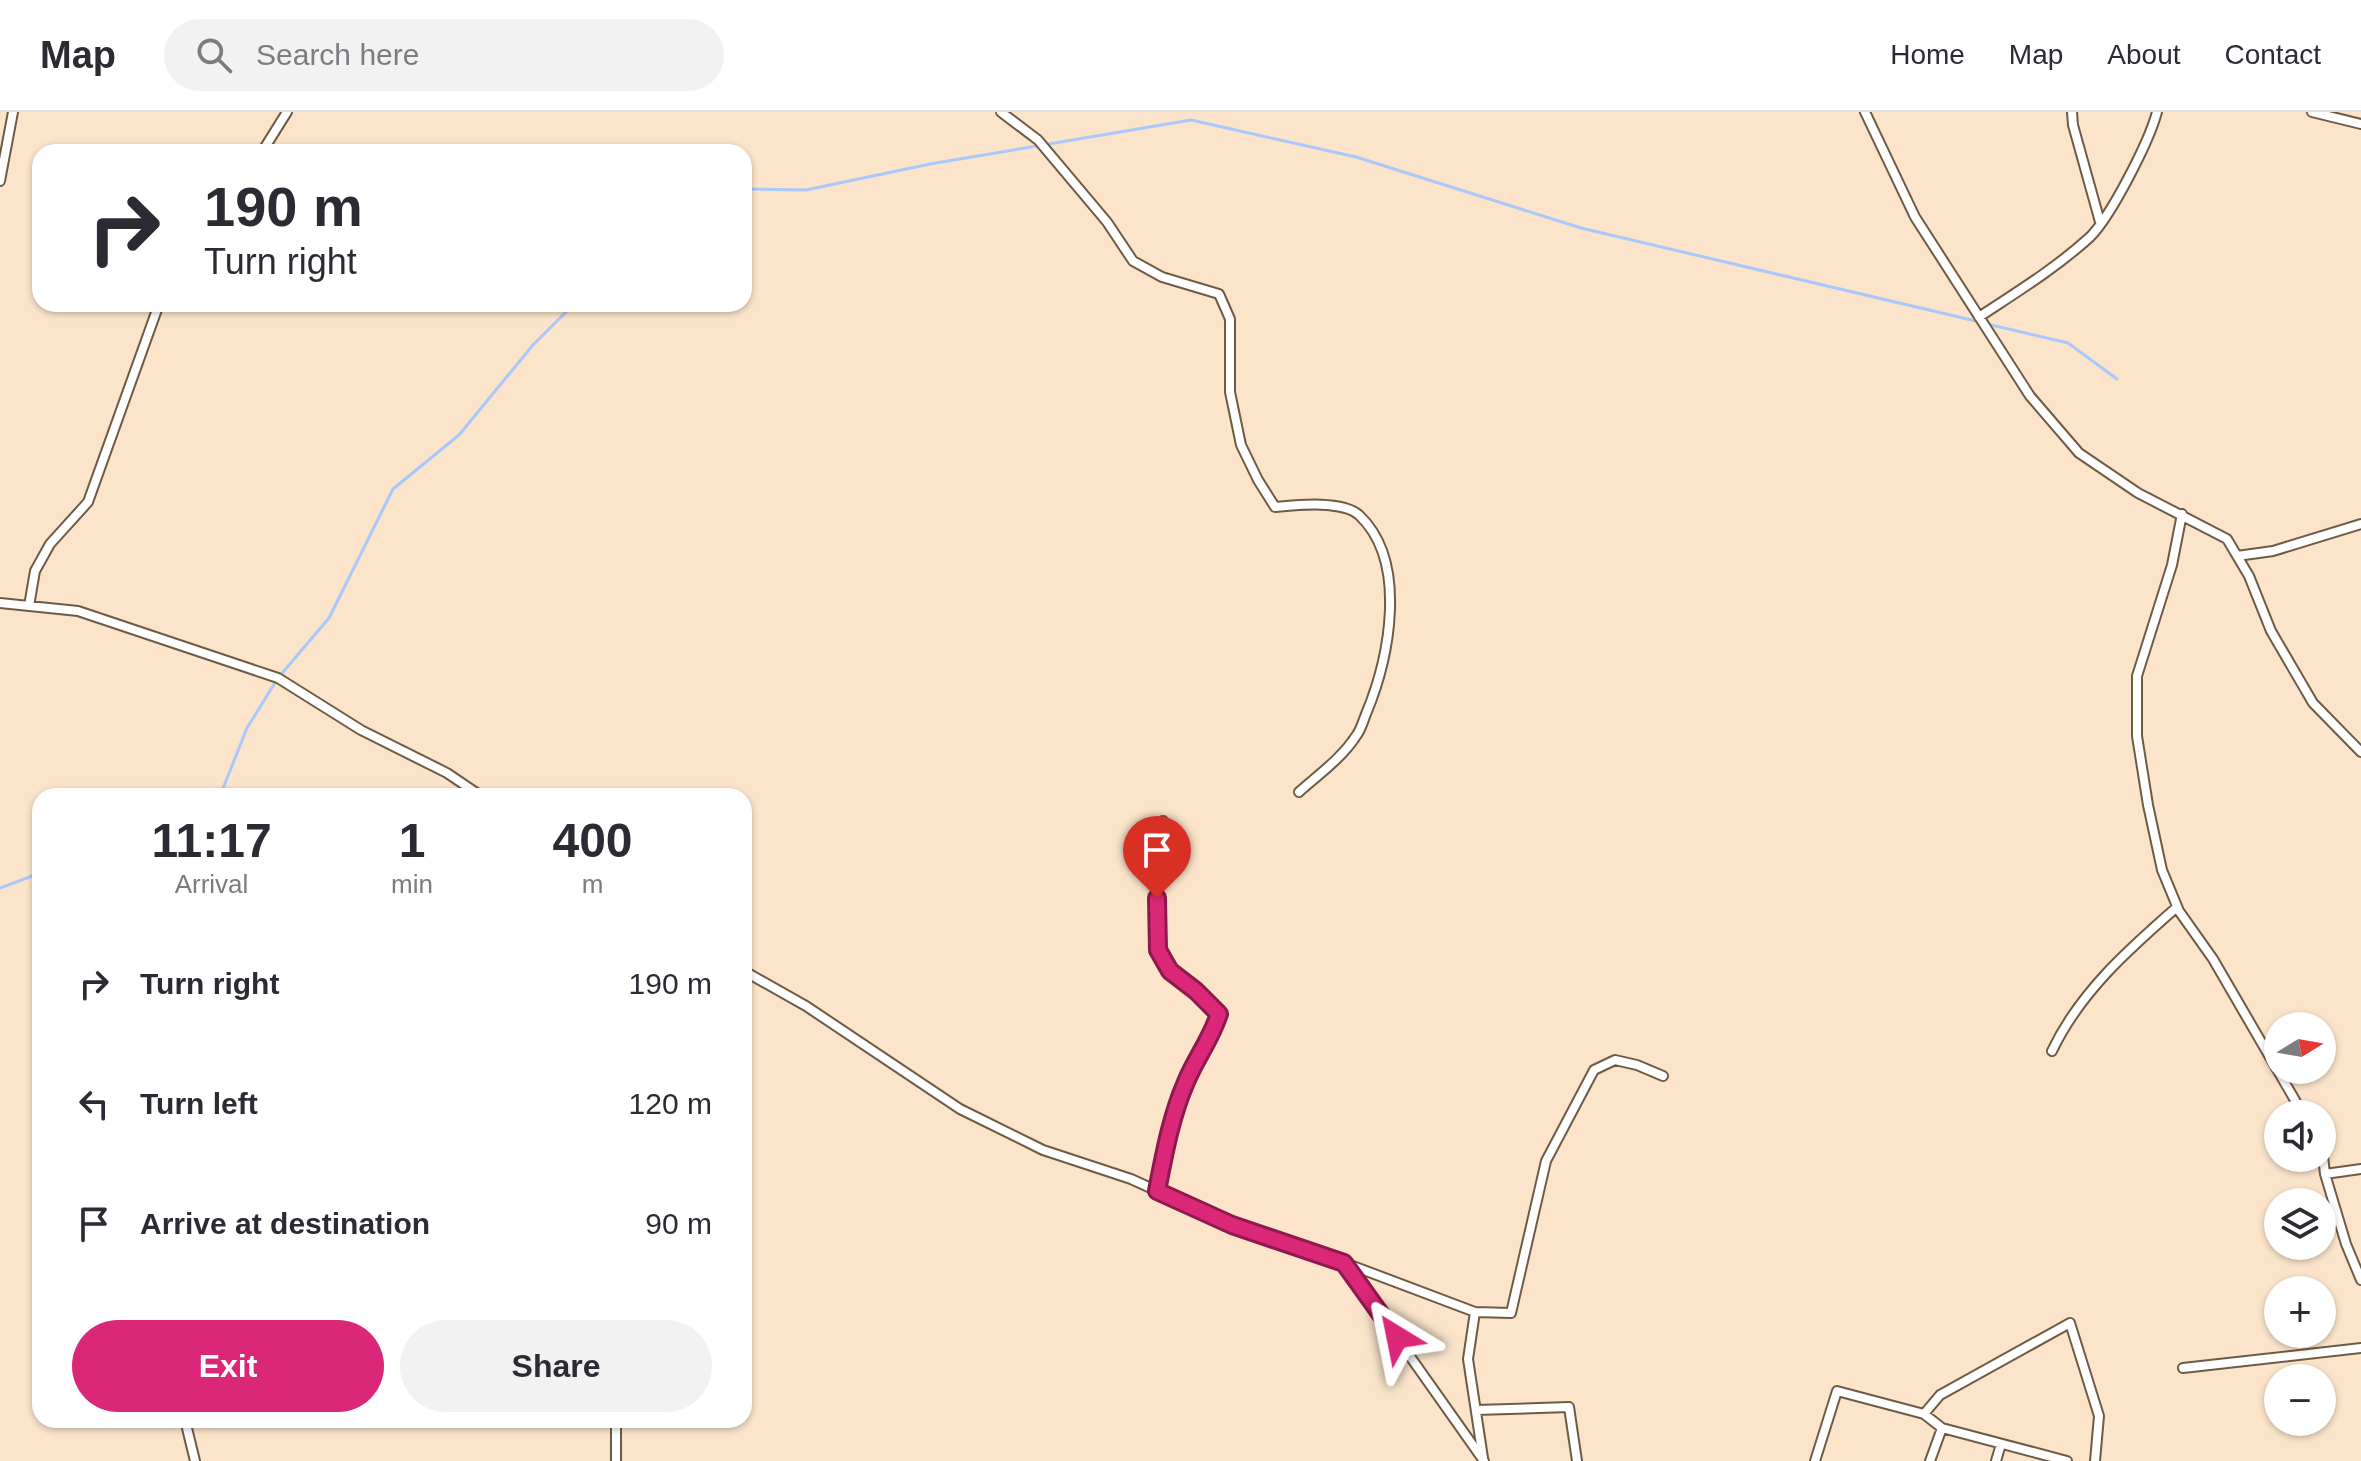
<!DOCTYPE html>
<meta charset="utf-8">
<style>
body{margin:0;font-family:Arial,sans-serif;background:#f2f2f3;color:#2b2b33;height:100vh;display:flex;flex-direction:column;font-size:30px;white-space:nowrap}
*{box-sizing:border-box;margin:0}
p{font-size:26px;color:#7c7c81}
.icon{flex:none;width:44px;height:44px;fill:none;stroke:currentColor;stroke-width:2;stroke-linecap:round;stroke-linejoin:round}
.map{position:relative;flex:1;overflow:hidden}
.drawer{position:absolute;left:32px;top:676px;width:720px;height:640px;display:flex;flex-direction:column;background:#fff;border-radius:24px;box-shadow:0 2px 6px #0004}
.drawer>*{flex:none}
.top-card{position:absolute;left:32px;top:32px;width:720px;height:168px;border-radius:24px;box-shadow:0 2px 6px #0004;background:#fff;color:#2b2b33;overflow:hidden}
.needle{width:52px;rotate:79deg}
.controls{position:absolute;left:2264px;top:900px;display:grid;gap:16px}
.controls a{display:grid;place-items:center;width:72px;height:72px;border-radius:50%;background:#fff;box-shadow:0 2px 6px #0004;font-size:40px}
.pin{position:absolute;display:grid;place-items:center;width:68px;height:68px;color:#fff;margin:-82px -34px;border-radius:50% 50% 50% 0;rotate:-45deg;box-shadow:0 0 8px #0007}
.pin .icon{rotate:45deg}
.me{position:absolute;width:88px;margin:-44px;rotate:325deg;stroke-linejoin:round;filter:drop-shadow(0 0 6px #0008)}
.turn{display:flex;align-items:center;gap:28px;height:168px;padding:0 40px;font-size:36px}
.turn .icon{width:104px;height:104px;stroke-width:2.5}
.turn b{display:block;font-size:56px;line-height:68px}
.eta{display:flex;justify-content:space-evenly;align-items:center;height:136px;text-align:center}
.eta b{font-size:48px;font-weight:800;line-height:56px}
.action{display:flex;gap:16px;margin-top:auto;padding:16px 40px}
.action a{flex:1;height:92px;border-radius:48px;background:#db2777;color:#fff;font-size:32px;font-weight:800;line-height:92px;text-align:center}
.action a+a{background:#f2f2f3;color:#2b2b33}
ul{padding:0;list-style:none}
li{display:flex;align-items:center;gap:24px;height:120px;padding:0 40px}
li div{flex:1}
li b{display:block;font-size:30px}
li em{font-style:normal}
header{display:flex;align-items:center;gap:48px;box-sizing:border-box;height:112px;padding:0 40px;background:#fff;border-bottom:2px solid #e1e1e2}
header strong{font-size:38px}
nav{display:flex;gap:44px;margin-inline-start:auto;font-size:28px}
.search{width:560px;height:72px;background:#f2f2f3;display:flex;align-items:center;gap:20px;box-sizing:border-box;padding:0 28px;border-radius:44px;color:#7c7c81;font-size:30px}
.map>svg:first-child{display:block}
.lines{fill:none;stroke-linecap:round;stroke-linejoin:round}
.stream{stroke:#a9c8fb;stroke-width:3}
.minor-casing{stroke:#6f5b44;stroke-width:12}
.minor{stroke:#fff;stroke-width:8}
.route-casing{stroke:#8e194d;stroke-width:20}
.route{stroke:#db2777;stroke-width:14}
</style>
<header>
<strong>Map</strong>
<div class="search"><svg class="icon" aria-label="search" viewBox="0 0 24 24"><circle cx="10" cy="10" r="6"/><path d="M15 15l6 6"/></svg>Search here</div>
<nav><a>Home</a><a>Map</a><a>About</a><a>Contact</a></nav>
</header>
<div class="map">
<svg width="2361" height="1349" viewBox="0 0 2361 1349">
<rect width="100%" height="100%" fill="#fbe4ca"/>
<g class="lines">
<path class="stream" d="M744 77 806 78 930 52 1191 8 1356 45 1581 116 1980 210
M1987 212 2068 231 2117 267
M220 684 247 616 278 566 329 506 393 377 459 323 533 233 574 192
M0 776 40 761"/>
<g class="minor-casing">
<path id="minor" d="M1001 0 1038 28 1107 110 1133 149 1162 165 1219 182 1230 207V280L1241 333 1258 368 1275 395C1297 393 1342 388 1359 403 1409 450 1389 547 1366 602 1363 609 1361 618 1356 624 1342 646 1318 663 1299 680
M1865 0 1915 105 2030 284 2079 341 2138 381 2227 427 2249 464 2271 519 2313 591 2361 640
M2072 0 2073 13 2100 110
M2312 0 2361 12
M262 40 287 0
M0 69 13 0
M1979 205C2017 180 2056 156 2090 125 2111 104 2149 30 2157 0
M2182 402 2172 453 2137 564V624L2148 693 2162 758 2179 799 2213 847 2303 1002
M2237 444 2273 439 2361 412
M0 491 78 499 278 566 361 618 447 661 481 684
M29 494 35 459 50 432 88 390 159 192
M744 859 806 894 960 997 1043 1038 1131 1067 1232 1113 1344 1151 1484 1349
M2052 939C2080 880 2129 837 2177 795
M2322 1035 2325 1062 2346 1132 2361 1168
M2325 1062 2361 1057
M1157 1079C1164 1043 1171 1003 1186 970 1196 946 1211 927 1219 902L1196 879 1170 859 1158 838 1157 786 1163 709
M1345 1151 1475 1200 1511 1201 1546 1049 1594 958 1615 948 1637 953 1663 964
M1475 1200 1468 1247 1483 1346
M2183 1256 2361 1236
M1476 1298 1569 1295 1577 1349
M1924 1302 1940 1283 2070 1211 2099 1304 2095 1349
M185 1308 195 1349
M616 1308V1349
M1815 1349 1837 1279 1924 1302 1942 1316 2067 1349
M1930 1349 1942 1316
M1996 1349 2001 1332"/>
</g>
<use href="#minor" class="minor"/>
</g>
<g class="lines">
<g class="route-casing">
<path id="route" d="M1157 786 1158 838 1170 859 1196 879 1219 902C1211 927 1196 946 1186 970 1171 1004 1164 1043 1157 1079L1232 1113 1344 1151 1397 1225"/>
</g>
<use href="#route" class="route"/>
</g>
</svg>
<div class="controls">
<a><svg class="needle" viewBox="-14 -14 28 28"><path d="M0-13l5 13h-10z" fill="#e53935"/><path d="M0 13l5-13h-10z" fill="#7c7c81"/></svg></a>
<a><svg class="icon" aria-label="sound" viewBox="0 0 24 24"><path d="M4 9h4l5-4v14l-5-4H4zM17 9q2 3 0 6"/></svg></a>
<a><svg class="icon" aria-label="layers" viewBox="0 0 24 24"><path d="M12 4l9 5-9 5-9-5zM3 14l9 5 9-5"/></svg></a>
<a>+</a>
<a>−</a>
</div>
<div class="pin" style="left:1157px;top:786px;background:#d93025"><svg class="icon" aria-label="arrive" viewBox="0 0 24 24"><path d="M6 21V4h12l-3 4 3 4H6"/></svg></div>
<svg class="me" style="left:1397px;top:1225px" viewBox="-20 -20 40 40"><path d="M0-17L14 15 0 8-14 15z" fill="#db2777" stroke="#fff" stroke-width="4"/></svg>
<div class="top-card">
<div class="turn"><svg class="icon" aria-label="right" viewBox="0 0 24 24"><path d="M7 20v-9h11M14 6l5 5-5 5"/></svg><div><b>190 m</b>Turn right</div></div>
</div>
<section class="drawer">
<div class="eta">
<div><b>11:17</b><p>Arrival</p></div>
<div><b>1</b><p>min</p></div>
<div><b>400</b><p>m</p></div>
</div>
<ul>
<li><svg class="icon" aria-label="right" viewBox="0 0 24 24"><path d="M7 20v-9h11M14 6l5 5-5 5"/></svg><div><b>Turn right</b></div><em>190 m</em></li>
<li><svg class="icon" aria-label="left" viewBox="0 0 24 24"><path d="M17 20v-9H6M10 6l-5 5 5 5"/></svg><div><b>Turn left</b></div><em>120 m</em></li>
<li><svg class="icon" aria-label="arrive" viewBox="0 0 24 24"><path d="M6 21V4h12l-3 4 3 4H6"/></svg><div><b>Arrive at destination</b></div><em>90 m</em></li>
</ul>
<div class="action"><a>Exit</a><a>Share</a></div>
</section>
</div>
